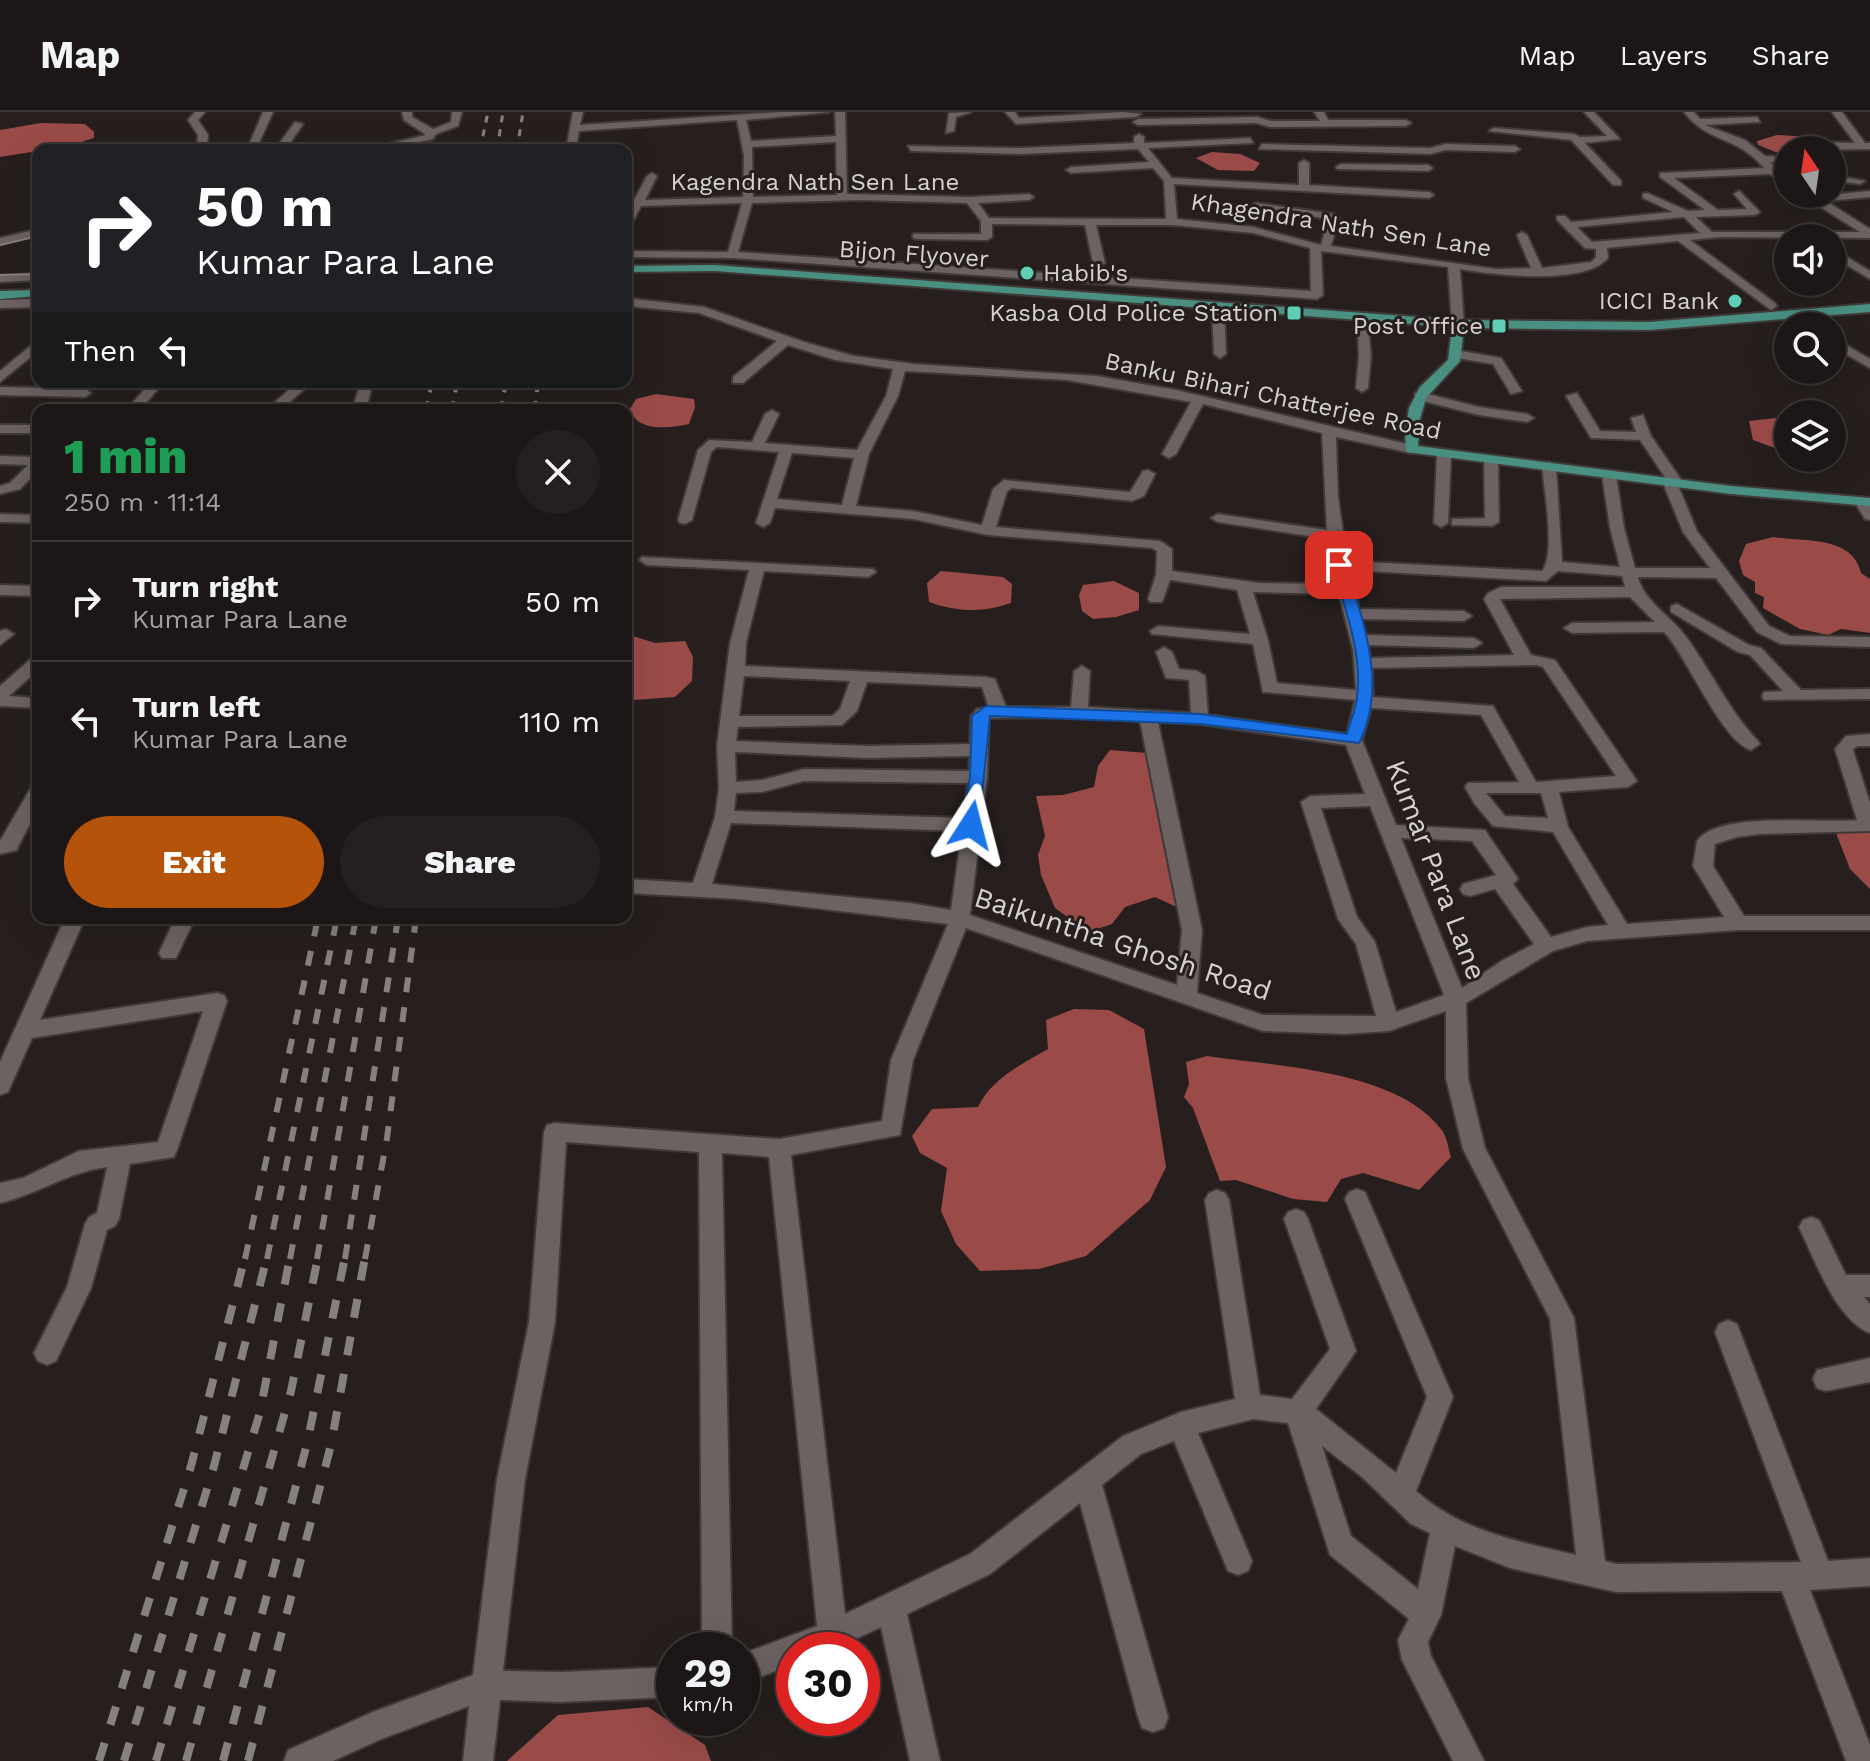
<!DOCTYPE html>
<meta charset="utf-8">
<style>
body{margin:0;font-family:"Work Sans",sans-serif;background:#25201f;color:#f1f3f6;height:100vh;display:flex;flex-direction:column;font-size:30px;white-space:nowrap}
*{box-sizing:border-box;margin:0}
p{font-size:26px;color:#a09fa1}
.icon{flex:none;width:44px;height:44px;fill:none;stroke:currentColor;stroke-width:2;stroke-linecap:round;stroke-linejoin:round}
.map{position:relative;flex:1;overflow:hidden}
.panel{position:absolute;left:32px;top:292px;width:600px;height:520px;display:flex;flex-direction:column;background:#1c1716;border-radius:16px;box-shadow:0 8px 32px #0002,0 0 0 2px #3a3635}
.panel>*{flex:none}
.hud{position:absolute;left:32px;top:32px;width:600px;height:244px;border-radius:16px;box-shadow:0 8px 32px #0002,0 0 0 2px #3a3635;background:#202124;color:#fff;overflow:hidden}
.needle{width:52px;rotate:347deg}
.fabs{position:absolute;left:1774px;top:24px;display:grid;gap:16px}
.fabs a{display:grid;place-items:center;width:72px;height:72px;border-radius:50%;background:#1c1716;box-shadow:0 8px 32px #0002,0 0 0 2px #3a3635;font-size:40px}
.speed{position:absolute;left:656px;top:1520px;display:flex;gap:16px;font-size:40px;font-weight:700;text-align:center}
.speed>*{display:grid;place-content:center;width:104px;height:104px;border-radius:50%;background:#1c1716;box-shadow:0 8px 32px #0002,0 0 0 2px #3a3635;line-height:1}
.speed small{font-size:20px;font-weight:400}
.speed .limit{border:12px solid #d22;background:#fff;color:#111}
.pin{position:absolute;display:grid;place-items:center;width:68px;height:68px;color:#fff;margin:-34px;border-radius:16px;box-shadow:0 4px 12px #0006}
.me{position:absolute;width:88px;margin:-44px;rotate:9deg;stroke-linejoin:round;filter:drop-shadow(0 0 6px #0008)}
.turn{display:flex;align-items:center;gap:28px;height:168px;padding:0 32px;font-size:36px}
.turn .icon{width:104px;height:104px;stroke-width:2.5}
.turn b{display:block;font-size:56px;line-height:68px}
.then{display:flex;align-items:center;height:76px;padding:0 32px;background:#0003;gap:16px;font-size:30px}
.round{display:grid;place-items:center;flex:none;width:84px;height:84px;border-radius:42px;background:#25201f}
.summary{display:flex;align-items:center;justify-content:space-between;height:136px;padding:0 32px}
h1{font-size:48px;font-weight:800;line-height:60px;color:#1e9e55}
.button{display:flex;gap:16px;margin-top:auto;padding:16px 32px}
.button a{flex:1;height:92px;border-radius:48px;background:#b45309;color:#fff;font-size:32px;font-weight:800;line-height:92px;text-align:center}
.button a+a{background:#25201f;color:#f1f3f6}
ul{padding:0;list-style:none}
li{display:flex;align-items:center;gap:24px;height:120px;padding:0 32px;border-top:2px solid #3a3635}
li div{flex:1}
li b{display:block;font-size:30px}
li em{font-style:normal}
header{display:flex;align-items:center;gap:48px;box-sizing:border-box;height:112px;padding:0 40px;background:#1c1716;border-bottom:2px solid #3a3635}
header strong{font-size:38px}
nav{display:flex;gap:44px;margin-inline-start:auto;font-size:28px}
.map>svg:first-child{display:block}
.water{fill:#9a4b48}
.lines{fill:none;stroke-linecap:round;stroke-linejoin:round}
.minor-casing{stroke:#3f3938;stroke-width:4}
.major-casing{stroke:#3f3938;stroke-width:4}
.minor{fill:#6b6261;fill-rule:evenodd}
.major{fill:#499082;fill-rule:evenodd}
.tram{stroke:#86807f;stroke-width:2}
.rail-far3{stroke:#86807f;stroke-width:3;stroke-dasharray:7 7;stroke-linecap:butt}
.rail-far2{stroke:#86807f;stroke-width:4;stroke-dasharray:9 9;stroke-linecap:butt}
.rail-far1{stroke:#86807f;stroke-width:6;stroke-dasharray:15 15;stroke-linecap:butt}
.rail{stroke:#86807f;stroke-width:8;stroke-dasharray:19 19;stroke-linecap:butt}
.route{fill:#1a73e8;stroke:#114b97;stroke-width:2}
.poi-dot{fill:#5eceb7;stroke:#261f1e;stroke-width:3}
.labels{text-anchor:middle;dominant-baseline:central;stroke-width:6;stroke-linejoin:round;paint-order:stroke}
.far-street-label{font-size:24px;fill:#d7d1d1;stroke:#261f1e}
.far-poi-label{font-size:24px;fill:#d7d1d1;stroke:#261f1e;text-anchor:end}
.street-label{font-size:28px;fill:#d7d1d1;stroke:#261f1e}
</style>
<header>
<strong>Map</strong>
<nav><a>Map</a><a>Layers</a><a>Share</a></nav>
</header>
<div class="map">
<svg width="1870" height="1649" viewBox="0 0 1870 1649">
<rect width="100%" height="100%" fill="#261f1e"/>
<path class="water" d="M41 11 85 12 94 20V26L69 34 0 45V18Z
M1777 23 1812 25 1822 31 1818 35 1822 38H1788V45L1758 33 1757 29Z
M1212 40 1240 42 1260 51 1254 59 1218 58 1196 46Z
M656 282 694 287 695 295 689 312C670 316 637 321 630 297L636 287Z
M1777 306H1788V341L1753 328 1749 309Z
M1773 425C1803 430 1853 423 1861 461L1870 467V521L1841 517 1828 523 1800 517 1763 496 1764 485 1755 481V470L1743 463 1739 449 1746 432Z
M941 459 1003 465 1012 472 1011 491C984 501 956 500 929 490L927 471Z
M1114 469 1139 481V498L1116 505 1093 507 1082 499 1079 483 1083 473Z
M626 522 655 531 685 529 693 545 692 569 675 585 634 588 626 579Z
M1110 638 1159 642 1181 797 1155 785 1125 795 1112 812 1088 820 1055 796 1041 763 1038 743 1045 724 1036 684 1063 683 1094 675 1098 654Z
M1870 714V777L1850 757 1836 721Z
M1074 897 1109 898 1144 917 1166 1055 1150 1088 1086 1144 1039 1157 980 1159 956 1132 941 1099 947 1056 920 1041 912 1024 932 997 978 995C991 967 1022 952 1048 937L1046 908Z
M1207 944C1274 954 1397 958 1441 1017 1447 1024 1448 1036 1451 1045L1419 1078 1363 1061 1341 1067 1327 1090 1293 1087 1236 1068 1220 1069 1193 996 1184 985 1189 972 1186 950Z
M648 1595 705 1633 711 1649H507L558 1603Z"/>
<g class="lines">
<g class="minor-casing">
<path id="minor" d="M195 0H205L198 8 208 23 207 34 249 33 263 0H273L258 33 279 32 295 10 303 12 288 34 293 38H183L197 34 198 23 188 8Z
M402 0H412V5L433 17 451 10 452 0H462L458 14 436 22 433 27 382 38H363L426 23 404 8Z
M573 0H583L580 13 780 0H829L746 8 751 29 836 24 835 0H845L847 82 970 85 1029 82 1034 85 1029 88 978 91 989 106 1166 107 1164 69 1153 56 1071 61 1066 58 1071 55 1149 50 1138 37 1020 42 911 39 908 34 1020 36 1134 31V25L1139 22 1144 25V31L1250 26 1253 31 1148 36 1172 66 1299 73V51L1304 48 1309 51V73L1429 80 1434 83 1429 86 1174 72 1177 107 1253 115 1321 133 1328 107 1251 94 1256 91 1334 102 1339 105 1331 134 1496 157 1531 156 1517 123 1522 120 1527 123 1542 156 1591 150 1596 145V137L1585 136 1557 108V104H1565L1571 110 1673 100 1643 86V82L1647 81 1688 99 1705 98 1660 65V61L1764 56C1735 22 1710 33 1684 0H1694L1700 7 1757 5 1760 10 1705 13 1745 28 1765 44 1788 45V51L1770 50 1788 68V75L1770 62 1674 66 1718 98 1747 97 1734 82 1739 79 1760 100 1755 103 1696 105 1712 120H1860L1800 82 1816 84 1870 79V85L1826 89 1870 117V126L1720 125 1690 128 1775 191 1777 194 1771 198 1678 129 1607 136 1608 146C1584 174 1494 163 1460 157L1464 212 1458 216 1452 212 1448 155 1321 139 1323 183 1317 187 732 146 626 145V139L728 140 742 91 641 94 630 115 626 116V103L647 64 652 61 657 64 645 88 743 85 744 44 737 8 579 19 576 38H566ZM836 30 837 83 753 85 752 35ZM860 88 967 91 981 109V122H913V126L917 127 987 128 992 125V112L1085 113 1093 151 1099 154 1105 151 1096 113H1172L1253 121 1310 136 1311 179 738 140 752 91ZM1684 105 1700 121 1592 130 1577 115Z
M971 0 956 5 954 19 946 21 949 1Z
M1005 0H1015L1019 6 1122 0 1141 2 1136 5 1016 12Z
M1314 0H1324L1328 8H1406L1411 11 1406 14 1270 15 1256 11 1138 13 1133 10 1138 7 1257 5 1271 9H1320Z
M1584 0H1594L1620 27 1585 31 1621 69V73H1613L1571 28 1489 19 1494 16 1574 22 1580 25 1607 24Z
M1832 0H1842L1865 31H1870V37L1821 38 1818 33 1823 30 1855 31Z
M1262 32 1430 36 1446 32 1515 34 1520 37 1515 40 1446 38 1430 42 1259 37Z
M1341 52 1428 53 1433 56 1428 59 1337 57 1336 55Z
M1832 63 1865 69 1860 72 1832 69Z
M38 117V123L0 132V126Z
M1832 136 1870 159V167L1832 144Z
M38 162V168L0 170V164Z
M626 186 704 195 804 230 854 244 914 252 1097 264 1176 278 1416 334 1418 337 1411 341 1336 325 1338 385 1347 449 1542 459C1556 442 1544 378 1542 354L1549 350 1556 354 1562 450 1620 455 1610 416 1602 363 1609 359 1616 363 1624 416 1635 456H1710L1683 420 1663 371 1667 368 1640 328 1591 326 1566 284 1577 281 1600 319 1636 320 1631 306 1643 303 1651 324 1684 372 1679 376 1697 419 1769 514 1790 524 1870 525V535L1781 532 1757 520 1716 466 1638 465C1644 489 1668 502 1683 521 1710 556 1727 596 1757 628L1760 632 1751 638C1722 630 1687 544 1664 520L1572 521 1564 516 1572 511 1655 510 1630 485 1500 487 1531 543 1555 548 1637 669 1628 675 1559 680 1568 715 1627 812 1724 805 1693 754 1697 729C1719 698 1821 712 1857 708L1835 637 1846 624 1870 622V634H1857L1853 638 1870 691V719L1759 722 1737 725 1715 732 1713 754 1744 804H1870V818H1738L1587 829 1553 839 1466 891 1468 966 1485 1036 1574 1206 1605 1449 1616 1452 1801 1450 1715 1220 1719 1212 1728 1208 1737 1212 1828 1449 1870 1446V1474L1810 1478 1870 1633V1649H1846L1782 1479 1616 1480 1510 1456 1455 1434 1441 1503 1428 1530 1431 1544 1484 1649H1453L1402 1548 1398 1528 1409 1507 1330 1443 1288 1311 1253 1307 1198 1321 1252 1449 1248 1459 1238 1463 1228 1459 1174 1329 1141 1342 1102 1373 1168 1605 1164 1616 1153 1620 1142 1616 1138 1605 1080 1391 990 1462 907 1502 940 1649H910L881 1515 832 1538H794V1552L742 1572V1542L817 1514 769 1045 722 1041 732 1538H702L699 1040 566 1030 555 1210 525 1367 503 1559 561 1560 674 1555V1585L561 1590 500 1588 493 1649H463L469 1594 379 1628 333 1649H284L288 1638 373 1600 473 1563 497 1367 529 1210 544 1020 547 1013 555 1011 779 1027 882 1009 891 948 948 812 738 787 626 781V767L693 771 715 705 719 676 717 634 730 531 749 458 647 453 639 448 642 445 873 457 876 460 868 465 764 459 746 531 745 554 985 565 995 567 1006 595H1071L1074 559 1082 554 1090 559 1088 595 1191 601 1189 568 1166 566 1156 540 1164 535 1172 540 1179 557 1197 559 1205 564 1208 603 1347 622 1355 588 1263 580 1253 532 1152 522 1150 519 1158 514 1250 522 1237 478 1170 468 1162 490H1150L1148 487 1156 463 1157 439 1152 436 988 423 913 407 775 396 770 411 763 415 756 411 779 340 717 335 711 340 692 408 685 412 680 411 678 408 698 338 709 328 752 330 765 302 772 298 779 302 765 331 857 338 886 284 893 257 835 248 788 233 743 271H733V265L777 229 699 201 626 194ZM905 259 1067 268 1191 290 1162 342 1169 346 1176 342 1203 292 1322 321 1327 418 1218 402 1211 406 1218 410 1328 427 1336 472 1260 471 1172 459V437L1160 429 996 415 1007 379 1012 376 1132 389 1144 384 1155 362 1148 358 1143 359 1130 380 1004 368 993 377 982 413 913 399 856 394 869 342 898 284ZM792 341 854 346 842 393 777 387ZM1349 458 1546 469 1558 459 1622 464 1625 475H1501L1488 481 1484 487 1514 543 1370 546 1368 533 1474 536 1482 531 1474 526 1366 523 1361 507 1464 509 1472 504 1464 499 1359 497ZM1253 480 1339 482 1353 538 1356 578 1277 571 1268 528ZM1537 553 1543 555 1616 664 1536 670 1493 594 1373 585 1372 556ZM744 564 850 569 840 597 832 604H739ZM867 570 982 575 989 596 977 597 971 604 970 632 867 634 736 629 738 615 842 613 857 599ZM1371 596 1481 603 1519 670 1468 671 1465 675 1474 691 1493 714 1553 720 1608 813 1587 815 1551 825 1513 772 1518 767 1485 718 1396 713 1362 628ZM1079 605 1140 609 1182 818 1177 873 970 803 987 665 989 606ZM1158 610 1200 612 1346 633 1365 682 1310 684 1301 690 1338 807 1356 832 1376 904 1263 903 1197 881 1202 818ZM735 640 867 646 970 644 969 659 804 657 762 668 736 670ZM804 669 968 671 964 706 734 699 736 681 762 680ZM1486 681H1541L1548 706 1505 704ZM1370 694 1444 883 1396 900 1375 830 1357 805 1321 696ZM731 711 962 719 951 798 910 791 712 772ZM1401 726 1472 729 1496 763 1463 772 1460 777 1463 782 1470 784 1495 777 1534 832 1503 848 1462 876ZM966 816 1263 919 1345 922 1389 919 1446 899V966L1463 1037 1550 1207 1576 1443C1520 1430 1460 1419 1416 1379L1453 1285 1365 1080 1357 1077 1349 1080 1345 1087 1427 1285 1396 1361 1316 1297 1356 1239 1308 1107 1304 1100 1296 1097 1288 1100 1284 1107 1330 1237 1292 1287 1260 1283 1229 1088 1225 1081 1217 1078 1209 1081 1205 1088 1235 1287 1181 1300 1123 1324 970 1442 845 1502 791 1043 900 1023 913 948ZM1322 1334 1362 1365 1411 1412 1430 1421 1418 1477 1351 1424Z
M38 187V195L0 196V188Z
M1218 191 1224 195 1226 242 1220 246 1214 242 1212 195Z
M1790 198 1814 214H1800L1784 202Z
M1357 203 1367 206 1371 243 1368 276 1362 280 1356 276 1359 243Z
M1832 225 1870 247V256L1832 234Z
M38 228V239L0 270V259Z
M1455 238 1501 246 1522 279 1511 282 1493 252 1451 245 1449 242Z
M151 270H164L140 298H126Z
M298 270H312L281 298H266Z
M361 270H373L366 298H352Z
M0 275 85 277 91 281 85 285 0 283Z
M1420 280 1479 295 1527 302 1534 306 1527 310 1479 303 1415 287V281Z
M0 313H38V321H0Z
M1444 338 1451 342 1448 411 1441 415 1434 411 1437 342Z
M0 344 38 345V358L20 377 0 382V374L10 371 28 353 0 352Z
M1491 344 1498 348 1499 410 1492 414 1452 413V407L1485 406 1484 348Z
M1861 385 1870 392V408L1865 407 1854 389Z
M0 402 38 403V411L0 410Z
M0 473 38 474V484L0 483Z
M1677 492 1749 533 1761 536 1801 578 1870 577V587L1764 588 1762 584 1764 580 1783 579 1750 543 1738 540 1671 500V494Z
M6 517 14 522 0 533V519Z
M38 544V558L9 584 38 586V596L0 594V574L32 546Z
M38 672V696L19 733 17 738 0 742V729L32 674Z
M65 806H85L40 908 217 881 224 883 227 889 177 1038 174 1045 130 1052 119 1107 115 1114 107 1118 91 1176 56 1249 47 1253 38 1249 34 1241 67 1175 85 1112 89 1105 97 1101 107 1055C68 1060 38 1082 0 1091V1071L23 1066 79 1039 158 1030 203 899 32 926 8 980 0 983V950Z
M175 806H195L176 846H162L159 841Z
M1811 1105 1819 1108 1846 1163H1870V1185H1864L1870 1192V1221C1836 1208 1814 1146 1799 1115L1803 1108Z
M1870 1246V1270L1826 1279 1817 1276 1813 1267 1817 1258Z"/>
</g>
<g class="major-casing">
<path id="major" d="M715 153 1458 208 1649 210 1870 192V200L1649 218 1464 216 1460 249 1426 286 1420 307 1418 334 1731 374 1870 386V394L1731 382 1406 340 1405 320 1409 296 1420 275 1448 248 1452 215 715 159 626 160V154Z
M38 178V184L0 187V179Z"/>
</g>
<use href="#minor" class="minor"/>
<use href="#major" class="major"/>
<path class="tram" d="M0 133 38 124
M0 163 38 162"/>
<path class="rail-far3" d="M480 38 488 0
M497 38 503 0
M517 38 523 0"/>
<path class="rail-far2" d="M426 298 432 270
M452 298 457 270
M501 298 506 270
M535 298 538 270"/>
<path class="rail-far1" d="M245 1147 318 806
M267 1147 337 806
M290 1147 356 806
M317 1147 376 806
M345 1147 398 806
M365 1147 387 1026 416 806"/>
<path class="rail" d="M99 1649 191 1354 245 1145
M124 1649 214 1354 267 1145
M156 1649 260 1300 290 1145
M186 1649 291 1279 318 1145
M223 1649 307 1332 345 1145
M248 1649 331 1333 365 1145"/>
</g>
<path class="route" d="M1339 449 1346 453C1363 509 1388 575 1359 631L1200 612 990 604 979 713 977 717H965L962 713 970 665 972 604 986 594 1200 602 1347 622C1350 610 1356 597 1357 585 1363 542 1344 493 1332 453Z"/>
<g class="poi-dot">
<circle cx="1027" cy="161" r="8"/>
<circle cx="1735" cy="189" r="8"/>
<rect x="1286" y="193" width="16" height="16" rx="4"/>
<rect x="1491" y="206" width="16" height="16" rx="4"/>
</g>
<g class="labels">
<g class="far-street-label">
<text x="815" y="70">Kagendra Nath Sen Lane</text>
<text transform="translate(1341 113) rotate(9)">Khagendra Nath Sen Lane</text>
<text transform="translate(914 142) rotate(4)">Bijon Flyover</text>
<text transform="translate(1273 284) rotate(12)">Banku Bihari Chatterjee Road</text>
</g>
<g class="far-poi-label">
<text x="1043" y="161" text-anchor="start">Habib's</text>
<text x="1719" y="189">ICICI Bank</text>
<text x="1278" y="201">Kasba Old Police Station</text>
<text x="1483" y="214">Post Office</text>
</g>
<g class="street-label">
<text transform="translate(1436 758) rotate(69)">Kumar Para Lane</text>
<text transform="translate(1123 832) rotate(18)">Baikuntha Ghosh Road</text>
</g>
</g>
</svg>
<div class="fabs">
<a><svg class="needle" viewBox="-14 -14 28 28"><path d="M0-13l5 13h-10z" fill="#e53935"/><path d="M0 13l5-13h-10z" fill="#a09fa1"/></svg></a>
<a><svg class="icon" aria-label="sound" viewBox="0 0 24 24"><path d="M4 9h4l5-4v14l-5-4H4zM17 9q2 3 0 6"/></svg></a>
<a><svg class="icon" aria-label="search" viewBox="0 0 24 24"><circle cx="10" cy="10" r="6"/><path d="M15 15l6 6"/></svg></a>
<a><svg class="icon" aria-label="layers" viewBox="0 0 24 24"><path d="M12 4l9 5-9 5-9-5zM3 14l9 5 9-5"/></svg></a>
</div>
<div class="speed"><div>29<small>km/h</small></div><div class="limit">30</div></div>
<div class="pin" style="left:1339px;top:453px;background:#d93025"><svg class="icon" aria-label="arrive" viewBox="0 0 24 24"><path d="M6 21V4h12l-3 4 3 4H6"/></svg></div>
<svg class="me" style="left:971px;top:713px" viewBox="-20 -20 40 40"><path d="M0-17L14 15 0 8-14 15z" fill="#1a73e8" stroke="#fff" stroke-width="4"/></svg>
<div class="hud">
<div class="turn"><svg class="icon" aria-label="right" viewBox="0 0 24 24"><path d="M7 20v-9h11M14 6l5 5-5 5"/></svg><div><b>50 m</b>Kumar Para Lane</div></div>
<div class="then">Then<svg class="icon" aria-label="left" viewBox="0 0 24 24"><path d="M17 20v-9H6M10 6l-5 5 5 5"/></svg></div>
</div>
<section class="panel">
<div class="summary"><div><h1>1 min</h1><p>250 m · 11:14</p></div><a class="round"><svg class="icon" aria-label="close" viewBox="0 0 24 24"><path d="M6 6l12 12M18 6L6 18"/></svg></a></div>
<ul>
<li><svg class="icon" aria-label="right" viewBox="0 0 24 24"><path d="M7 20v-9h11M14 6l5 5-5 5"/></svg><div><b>Turn right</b><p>Kumar Para Lane</p></div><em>50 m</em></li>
<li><svg class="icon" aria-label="left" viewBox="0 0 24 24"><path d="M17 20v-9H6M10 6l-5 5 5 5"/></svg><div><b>Turn left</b><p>Kumar Para Lane</p></div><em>110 m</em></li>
</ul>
<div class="button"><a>Exit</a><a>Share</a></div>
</section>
</div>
